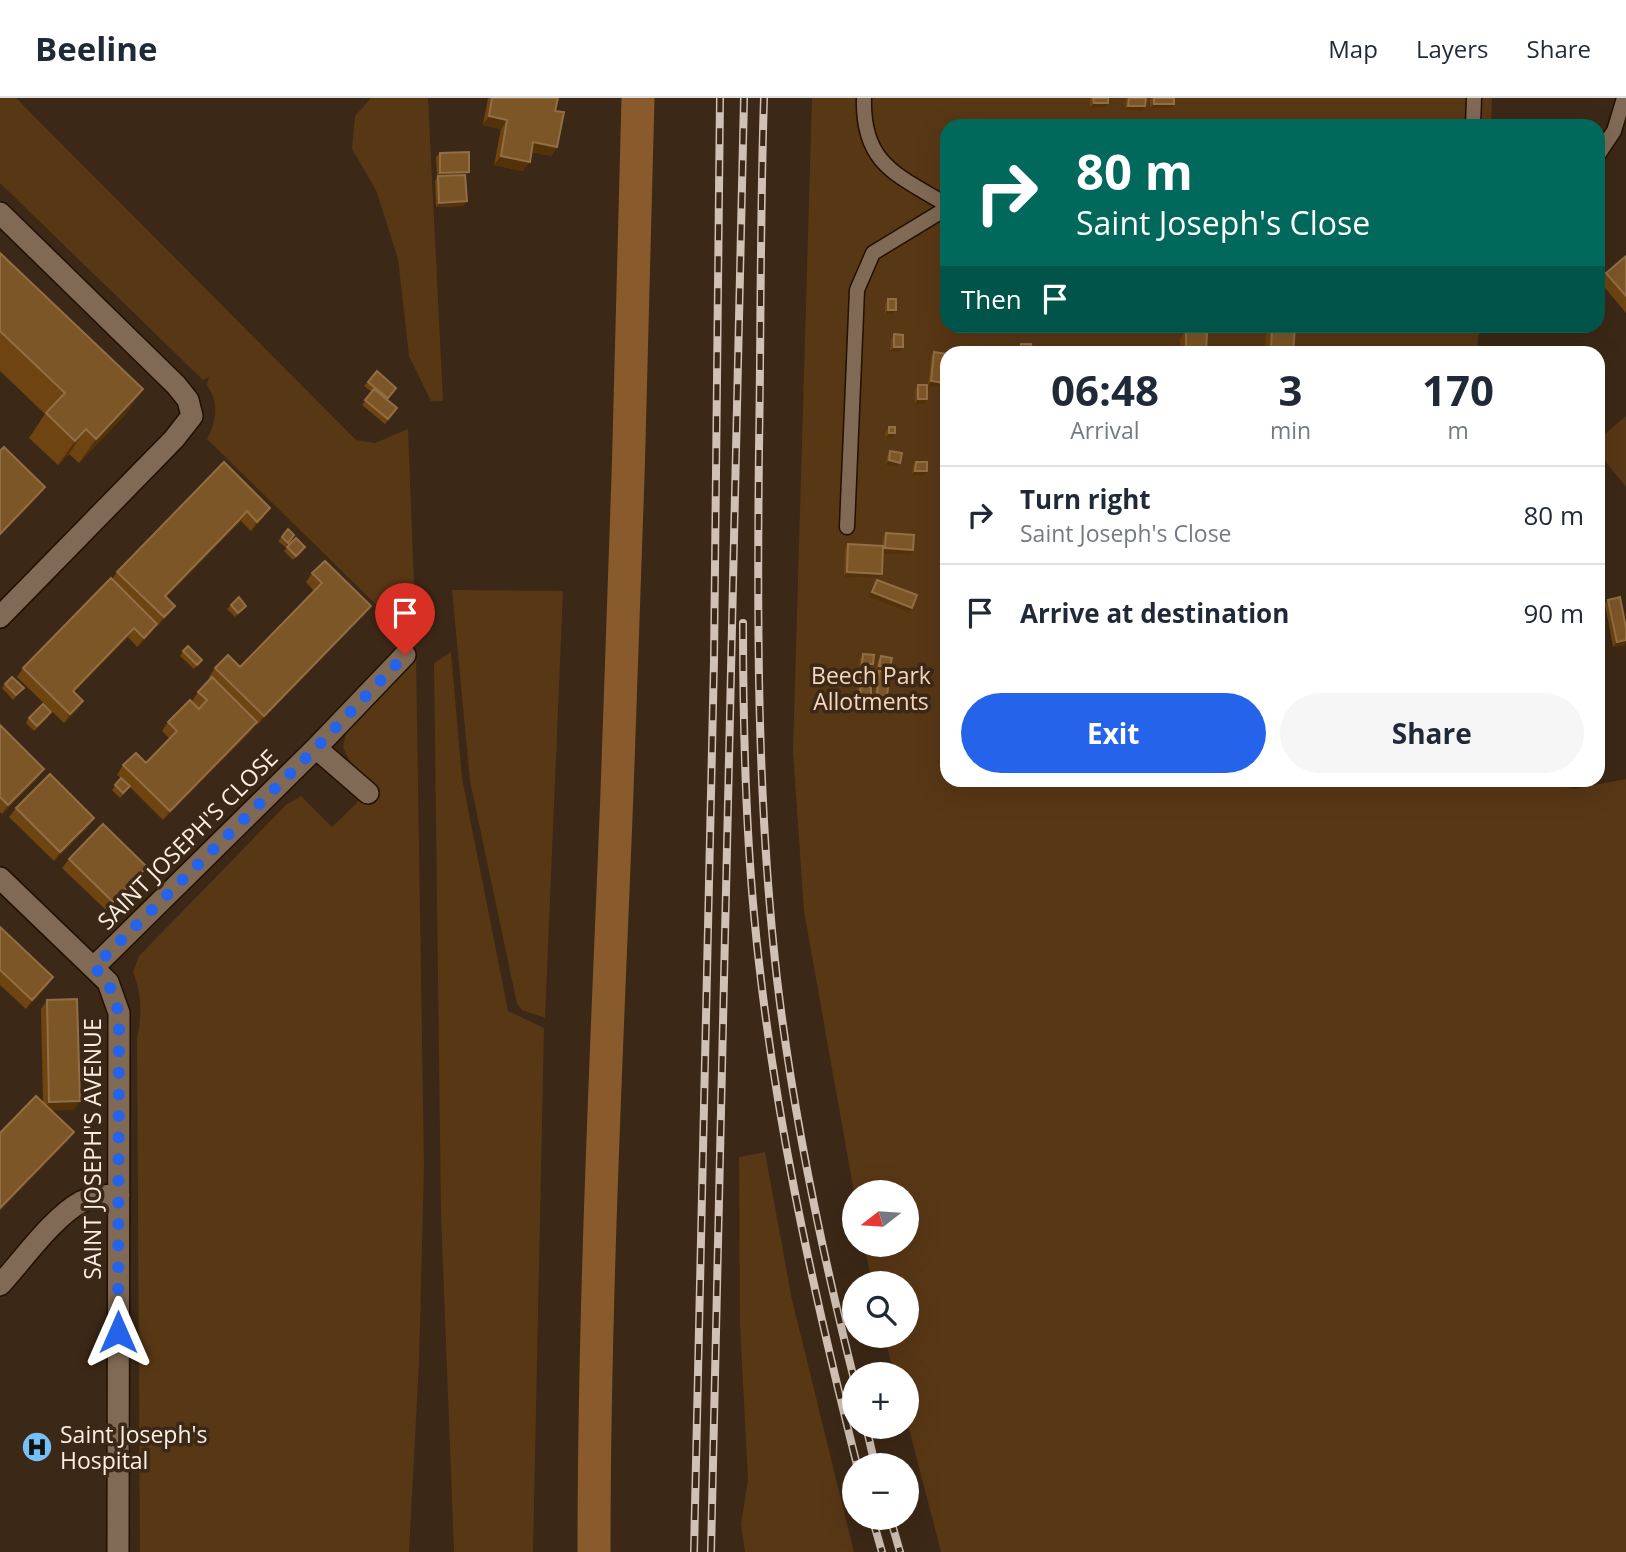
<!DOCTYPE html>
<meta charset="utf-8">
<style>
body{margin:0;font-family:"Open Sans",sans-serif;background:#f6f6f7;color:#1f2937;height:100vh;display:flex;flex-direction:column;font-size:26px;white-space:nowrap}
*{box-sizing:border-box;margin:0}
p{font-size:23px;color:#747a83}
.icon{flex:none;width:38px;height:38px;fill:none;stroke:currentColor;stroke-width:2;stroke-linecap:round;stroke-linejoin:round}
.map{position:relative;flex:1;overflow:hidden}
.side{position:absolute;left:940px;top:248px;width:665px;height:441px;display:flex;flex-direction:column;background:#fff;border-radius:21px;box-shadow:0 7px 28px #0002}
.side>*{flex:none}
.guide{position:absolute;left:940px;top:21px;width:665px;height:214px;border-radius:21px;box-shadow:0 7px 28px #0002;background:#00695c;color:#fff;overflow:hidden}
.needle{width:46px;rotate:253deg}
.tools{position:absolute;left:842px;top:1082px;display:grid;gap:14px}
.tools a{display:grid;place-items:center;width:77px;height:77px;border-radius:50%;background:#fff;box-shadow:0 7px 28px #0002;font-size:35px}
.pin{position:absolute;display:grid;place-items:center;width:60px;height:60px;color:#fff;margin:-72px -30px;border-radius:50% 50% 50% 0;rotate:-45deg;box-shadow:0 0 7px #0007}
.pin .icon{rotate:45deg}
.me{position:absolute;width:77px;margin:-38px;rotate:0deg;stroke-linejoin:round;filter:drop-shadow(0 0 5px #0008)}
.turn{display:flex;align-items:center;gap:24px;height:147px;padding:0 21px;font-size:32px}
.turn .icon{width:91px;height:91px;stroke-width:2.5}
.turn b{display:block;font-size:49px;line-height:60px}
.then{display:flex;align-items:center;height:66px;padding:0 21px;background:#0003;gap:14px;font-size:26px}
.eta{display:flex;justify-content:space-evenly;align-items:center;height:119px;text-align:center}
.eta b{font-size:42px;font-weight:700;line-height:49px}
.button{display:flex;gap:14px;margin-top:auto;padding:14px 21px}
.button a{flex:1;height:80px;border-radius:42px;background:#2563eb;color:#fff;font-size:28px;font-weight:700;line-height:80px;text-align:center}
.button a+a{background:#f6f6f7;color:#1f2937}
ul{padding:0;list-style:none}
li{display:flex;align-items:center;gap:21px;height:98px;padding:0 21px;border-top:2px solid #e0e1e3}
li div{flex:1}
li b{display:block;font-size:26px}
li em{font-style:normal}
header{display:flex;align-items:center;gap:42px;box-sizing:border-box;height:98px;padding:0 35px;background:#fff;border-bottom:2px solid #e0e1e3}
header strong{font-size:33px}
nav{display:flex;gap:38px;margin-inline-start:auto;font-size:24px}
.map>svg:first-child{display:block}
.green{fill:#583715}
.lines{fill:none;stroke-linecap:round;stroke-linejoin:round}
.canal{stroke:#895a2c;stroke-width:33}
.lane-casing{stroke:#221001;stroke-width:17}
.street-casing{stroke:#221001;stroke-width:24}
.lane{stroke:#806955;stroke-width:14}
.street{stroke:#806955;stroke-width:21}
.rail-casing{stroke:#d0c1b4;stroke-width:8}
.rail{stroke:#3c2816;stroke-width:5;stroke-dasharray:16;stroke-linecap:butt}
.wall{fill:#6e4411}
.shaded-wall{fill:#533109}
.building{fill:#7d5627;stroke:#916e45;stroke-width:2}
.route{stroke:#2563eb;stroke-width:12;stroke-dasharray:0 21.6}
.labels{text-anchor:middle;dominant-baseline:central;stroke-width:7;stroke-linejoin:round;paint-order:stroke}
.park-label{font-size:23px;fill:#f5d7be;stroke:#3c2816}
.street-label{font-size:23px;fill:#fceee3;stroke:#3c2816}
.poi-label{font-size:23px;fill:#fceee3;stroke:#3c2816;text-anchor:start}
</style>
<header>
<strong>Beeline</strong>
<nav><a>Map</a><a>Layers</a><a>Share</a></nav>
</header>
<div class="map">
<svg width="1626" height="1454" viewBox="0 0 1626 1454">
<rect width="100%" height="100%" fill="#3c2816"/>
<path class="green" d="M0 0H16L356 342 375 345 408 331 415 511 395 525 207 341C217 322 219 305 207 287L209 279 203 282 0 85Z
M371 0H428L443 303H431L409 258 398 161 376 92 352 51 355 18Z
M812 0H1492L1491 28H947V228H1479L1477 255 947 256V682H1541L1574 691 1626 681V1454H941L907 1323 906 1276H894L884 1237H906V1185H872L864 1146H906V1094H854L804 813 793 654Z
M1626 318V389L1598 354V342Z
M452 492 563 493 545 920 522 912 517 906 470 683Z
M451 554 462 680 508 913 544 930 533 1454H454L441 1116 434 565Z
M416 559 424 1069 419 1264 409 1454H140L137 941C142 917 142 897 133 874L139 858 286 707 301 698 332 729 374 688 350 663 343 649 347 631Z
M765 1054 792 1202 854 1454H745L741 1426 748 1383 740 1226 739 1059Z"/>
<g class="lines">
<path class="canal" d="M594 1454C594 1201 607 947 617 694 626 463 633 231 638 0"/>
<g class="lane-casing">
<path id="lane" d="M864 0C862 66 897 77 947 107
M1473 28 1474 0
M1598 57 1614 33 1624 0
M847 429 857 192 873 155 947 110"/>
</g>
<g class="street-casing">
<path id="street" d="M0 115 176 287 188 302 192 318 174 341 0 519
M316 650 368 695
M0 780 108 884 119 915 118 1454
M94 869 316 650 405 557
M0 1187C22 1163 53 1119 81 1104 93 1098 106 1097 119 1097"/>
</g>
<use href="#lane" class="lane"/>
<use href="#street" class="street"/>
<g class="rail-casing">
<path id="rail" d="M764 0C760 117 761 233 759 350 757 528 757 704 777 881 793 1016 821 1150 854 1281
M743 525C743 622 745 719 754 816 771 1003 811 1185 857 1367
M866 1328 875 1367
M872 1419 882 1454
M890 1419 900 1454
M694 1454 714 562 720 0
M711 1454 744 0"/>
</g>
<use href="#rail" class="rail"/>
</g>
<path class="wall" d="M488 0H558L555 13 557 49 551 58 531 54 523 73 494 67 501 31 483 27Z
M1090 0H1108L1105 9 1090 10Z
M1126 0H1146L1145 8 1142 13 1125 12Z
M1150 0H1174L1171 10H1150Z
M440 55 466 79 464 108 436 109 435 83 437 79 436 59Z
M0 155 126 316 79 365 69 356 58 367 29 340 45 316 0 273Z
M1626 158V215L1600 184 1606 175Z
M888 201 893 216H885V206Z
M1266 228H1295L1293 256H1265Z
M1186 232 1206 256H1180V241Z
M894 236 900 254 890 253 891 241Z
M1021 246 1032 253 1030 256H1018V251Z
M934 254 944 285 941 289 928 288 931 259Z
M368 284 396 290 387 302 397 310 385 326 362 307 372 294 364 288Z
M918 287 927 301 924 306H915V292Z
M889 329 892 340H886L885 334Z
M946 329 947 341H942V334Z
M890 353 897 369 885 367 887 358Z
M224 364 264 419 251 433 241 423 166 499 175 508 168 517 157 528 156 527 151 535 137 549 128 539 74 594 77 612 64 625 17 579 23 570 112 481 117 474Z
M916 364 923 378 912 377 913 368Z
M946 380 947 404 940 403 943 384Z
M886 435 910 457 883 455 879 480 844 479 845 451 848 446 882 448 883 439Z
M282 439 291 442 285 449 278 443Z
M287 449 302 454 293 462 284 453Z
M312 475 371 508 364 517 257 627 256 625 251 633 163 722 130 689 120 700 112 692 121 680 117 677 123 667 146 665 170 641 162 633 168 624 199 610 192 603 198 594 210 581 209 579 215 570 240 569 314 493 306 484Z
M1608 502 1625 547 1613 549 1605 506Z
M231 507 246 508 235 519 227 511Z
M183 553 202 562 194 571 180 558Z
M863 556 870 571 868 608H857V575L861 571H866L859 570 860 561Z
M881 558 890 569 887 574 884 603 874 601 876 578 880 573 876 572 878 563Z
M5 586 24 590 13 602 2 590Z
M48 619 34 633 26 625 29 620Z
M0 627 38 680 2 716 0 714Z
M16 710 88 729 54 763 9 719Z
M69 761 141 778 107 813 62 770Z
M0 829 53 879 47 888 26 911 0 887Z
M47 902 74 1012H52L68 1043 43 1004 41 911Z"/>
<path class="shaded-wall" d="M1094 5H1108L1105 9 1090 10Z
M1154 6H1174L1171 10H1150Z
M1128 8H1145L1142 13 1125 12Z
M489 18 507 22 501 31 483 27Z
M533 44 557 49 551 58 527 53Z
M501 58 530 64 523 73 494 67Z
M469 74 465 79H436L440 75Z
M467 103 464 108 436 109 439 105Z
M888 212H896L893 216H885Z
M967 229 976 230 973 234H964Z
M894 249H903L900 254 890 253Z
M1021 253H1032L1030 256H1019Z
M931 283 944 285 941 289 928 288Z
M143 291 126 316 79 365 96 341Z
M918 301H927L924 306H915Z
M86 331 69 356 58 367 75 343Z
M889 335H895L892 340H886Z
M889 362 900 365 897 369 885 367Z
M915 373H927L923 378 912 377Z
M45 389 39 398 0 438V436Z
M943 399H947V404L940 403Z
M270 410 264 419 251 433 257 424Z
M247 413 241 423 159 507 165 498Z
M885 450 913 452 910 457 881 455Z
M847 474 882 476 879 480 844 479Z
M872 494 912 510 909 514 869 499Z
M175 508 168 517 157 528 164 519Z
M371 508 364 517 257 627 264 618Z
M157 526 151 535 137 549 144 540Z
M134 530 128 539 66 602 73 593Z
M1626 542 1625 547 1613 549 1617 544Z
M862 566H873L870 571 859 570Z
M879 568 890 569 887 574 876 572Z
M877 597 887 598 884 603 874 601Z
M83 603 77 612 64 625 70 616Z
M860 603 871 604 868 608H857Z
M257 624 251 633 163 722 170 713Z
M44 671 38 680 2 716 8 707Z
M94 720 88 729 54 763 60 754Z
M147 769 141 778 107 813 113 804Z
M53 879 47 888 26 911 32 902Z
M80 1003 74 1012 43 1013 49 1004Z
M74 1034 68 1043 0 1113V1110Z"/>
<path class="building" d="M492 0H558L555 13 564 14 557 49 533 44 530 64 501 58 507 22 489 18Z
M1093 0H1108V5H1094Z
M1129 0H1146L1145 8H1128Z
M1154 0H1174V6H1154Z
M469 54V74L440 75V55Z
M465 77 467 103 439 105 438 78Z
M0 155 143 291 96 341 86 331 75 343 46 315 65 295 0 233Z
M1626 158V198L1606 175Z
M888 201H896V212H888Z
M967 228H976V230L967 229Z
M1272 228H1295L1293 256H1271Z
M1186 232 1207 233 1206 256H1186Z
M894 236 903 237V249H894Z
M1021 246H1031L1032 253H1021Z
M1089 252 1088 256H1061V254Z
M934 254 947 256 944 285 931 283Z
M377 273 396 290 388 300 368 284Z
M918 287H927V301H918Z
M374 291 397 310 388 321 365 302Z
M889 329H895V335H889Z
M4 349 45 389 0 436V353Z
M890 353 902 355 900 365 889 362Z
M224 364 270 410 257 424 247 413 239 422 165 498 175 508 164 519 117 474Z
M916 364H927V373H915Z
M946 380H947V399H943Z
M288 431 294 437 288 445 282 439Z
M886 435 914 437 913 452 885 450Z
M296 440 305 449 296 458 287 449Z
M848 446 883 448 882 476 847 474Z
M325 463 371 508 264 618 215 570 228 557 240 569 322 485 312 475Z
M111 480 157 526 144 540 134 530 73 593 83 603 70 616 23 570Z
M877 482 917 497 912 510 872 494Z
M239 499 246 508 238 515 231 507Z
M1620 499 1626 530V542L1617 544 1608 502Z
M188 548 202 562 197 567 183 553Z
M863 556 874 557 873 566H862Z
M881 558 892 560 890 569 879 568Z
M861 571H871V604L860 603Z
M879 573 890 574 887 598 877 597Z
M12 579 24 590 16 597 5 586Z
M212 579 257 624 170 713 123 667 136 655 146 665 177 633 168 624 190 602 199 611 207 602 198 594Z
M43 606 51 614 37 628 29 620Z
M0 627 44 671 8 707 0 699Z
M50 676 94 720 60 754 16 710Z
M121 680 130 688 123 695 115 687Z
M103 726 147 769 113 804 69 761Z
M0 829 53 879 32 902 0 872Z
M77 901 80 1003 49 1004 47 902Z
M36 998 74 1034 0 1110V1035Z"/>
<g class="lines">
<path class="route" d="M118 1234 119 915 108 884 94 869 316 650 405 557"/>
</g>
<defs>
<g id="hospital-disc" transform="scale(1.575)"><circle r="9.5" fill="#77c0f7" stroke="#3c2816"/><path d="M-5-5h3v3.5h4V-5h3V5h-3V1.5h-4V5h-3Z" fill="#111"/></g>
</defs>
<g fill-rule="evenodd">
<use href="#hospital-disc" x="37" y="1349"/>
</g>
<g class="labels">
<g class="park-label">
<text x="871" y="577">Beech Park<tspan x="871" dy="26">Allotments</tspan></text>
</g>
<g class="street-label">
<text transform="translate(187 741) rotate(-45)">SAINT JOSEPH'S CLOSE</text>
<text transform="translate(92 1051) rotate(-90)">SAINT JOSEPH'S AVENUE</text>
</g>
<g class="poi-label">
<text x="60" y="1336">Saint Joseph's<tspan x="60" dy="26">Hospital</tspan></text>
</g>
</g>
</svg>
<div class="tools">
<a><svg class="needle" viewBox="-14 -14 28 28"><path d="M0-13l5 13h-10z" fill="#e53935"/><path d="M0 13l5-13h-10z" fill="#747a83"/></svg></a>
<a><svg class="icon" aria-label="search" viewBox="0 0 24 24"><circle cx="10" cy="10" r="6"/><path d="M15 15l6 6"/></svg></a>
<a>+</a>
<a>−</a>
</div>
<div class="pin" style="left:405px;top:557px;background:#d93025"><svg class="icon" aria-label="arrive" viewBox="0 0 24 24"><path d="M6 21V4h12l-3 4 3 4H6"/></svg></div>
<svg class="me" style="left:118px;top:1234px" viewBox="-20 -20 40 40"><path d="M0-17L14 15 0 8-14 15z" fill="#2563eb" stroke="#fff" stroke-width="4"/></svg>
<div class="guide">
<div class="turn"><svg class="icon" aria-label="right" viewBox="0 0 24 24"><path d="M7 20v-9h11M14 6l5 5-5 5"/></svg><div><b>80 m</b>Saint Joseph's Close</div></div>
<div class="then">Then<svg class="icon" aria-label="arrive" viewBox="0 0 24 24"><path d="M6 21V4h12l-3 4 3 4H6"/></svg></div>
</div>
<section class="side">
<div class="eta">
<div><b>06:48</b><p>Arrival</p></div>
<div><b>3</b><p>min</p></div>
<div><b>170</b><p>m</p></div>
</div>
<ul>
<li><svg class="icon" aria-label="right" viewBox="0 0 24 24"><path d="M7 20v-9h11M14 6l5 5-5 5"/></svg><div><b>Turn right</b><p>Saint Joseph's Close</p></div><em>80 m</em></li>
<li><svg class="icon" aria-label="arrive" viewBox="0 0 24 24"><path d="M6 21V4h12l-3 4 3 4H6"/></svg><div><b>Arrive at destination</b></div><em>90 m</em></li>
</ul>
<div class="button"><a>Exit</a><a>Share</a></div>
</section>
</div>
